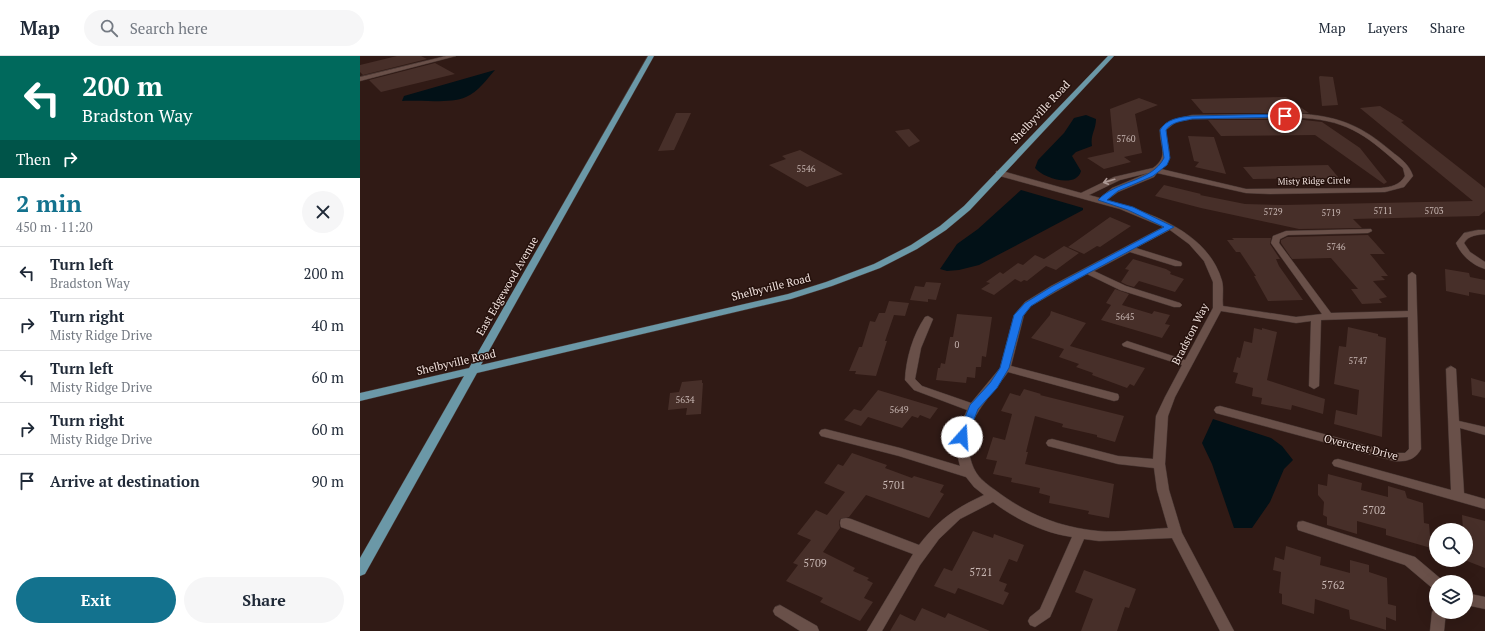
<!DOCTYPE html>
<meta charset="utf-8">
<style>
body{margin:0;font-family:"PT Serif",serif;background:#f6f6f7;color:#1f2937;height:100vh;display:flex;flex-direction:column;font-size:15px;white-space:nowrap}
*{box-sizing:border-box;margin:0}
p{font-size:13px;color:#747a83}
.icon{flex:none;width:22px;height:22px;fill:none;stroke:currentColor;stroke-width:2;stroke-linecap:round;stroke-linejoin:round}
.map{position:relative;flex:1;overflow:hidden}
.sheet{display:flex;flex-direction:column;background:#fff;width:360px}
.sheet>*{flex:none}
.guide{background:#00695c;color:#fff;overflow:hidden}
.tools{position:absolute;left:1069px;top:467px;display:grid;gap:8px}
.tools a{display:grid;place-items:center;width:44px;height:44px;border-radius:50%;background:#fff;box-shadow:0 4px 16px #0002;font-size:20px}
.pin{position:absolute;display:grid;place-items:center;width:34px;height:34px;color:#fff;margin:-17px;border:2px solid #fff;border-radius:50%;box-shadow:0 1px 4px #0007}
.me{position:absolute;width:44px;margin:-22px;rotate:19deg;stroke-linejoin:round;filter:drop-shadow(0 0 3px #0008)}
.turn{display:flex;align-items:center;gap:14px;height:84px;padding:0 16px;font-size:18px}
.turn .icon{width:52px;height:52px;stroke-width:2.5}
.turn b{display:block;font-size:28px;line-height:34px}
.then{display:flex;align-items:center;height:38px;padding:0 16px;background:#0003;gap:8px;font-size:15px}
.round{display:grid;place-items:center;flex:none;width:42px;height:42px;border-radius:21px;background:#f6f6f7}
.overview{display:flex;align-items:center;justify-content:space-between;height:68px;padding:0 16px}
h1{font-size:24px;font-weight:600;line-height:30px;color:#13728e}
.cta{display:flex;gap:8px;margin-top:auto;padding:8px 16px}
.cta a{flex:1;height:46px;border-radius:24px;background:#13728e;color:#fff;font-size:16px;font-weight:600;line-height:46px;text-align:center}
.cta a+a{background:#f6f6f7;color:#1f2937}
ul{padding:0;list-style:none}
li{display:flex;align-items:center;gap:12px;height:52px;padding:0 16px;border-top:1px solid #e0e1e3}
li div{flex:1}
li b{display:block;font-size:15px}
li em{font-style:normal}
header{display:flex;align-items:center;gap:24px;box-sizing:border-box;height:56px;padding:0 20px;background:#fff;border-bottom:1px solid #e0e1e3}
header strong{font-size:19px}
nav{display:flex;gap:22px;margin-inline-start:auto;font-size:14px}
.search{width:280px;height:36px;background:#f6f6f7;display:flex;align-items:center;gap:10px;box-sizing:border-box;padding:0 14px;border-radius:22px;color:#747a83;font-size:15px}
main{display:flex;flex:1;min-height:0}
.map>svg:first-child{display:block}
.water{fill:#021117}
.building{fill:#472f29}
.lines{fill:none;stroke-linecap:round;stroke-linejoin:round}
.minor-casing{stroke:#473632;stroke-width:1}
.major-casing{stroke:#473632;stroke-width:1}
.minor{fill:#695049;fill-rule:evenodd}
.major{fill:#6b98a7;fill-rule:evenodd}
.oneway{stroke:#ad9994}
.route{fill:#1a73e8;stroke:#114b97}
.labels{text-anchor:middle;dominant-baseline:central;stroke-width:3;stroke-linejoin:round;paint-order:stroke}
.number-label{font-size:9px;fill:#c6b5b1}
.far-street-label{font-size:9px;fill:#f1e2de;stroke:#25110c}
.street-label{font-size:11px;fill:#f1e2de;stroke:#25110c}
.near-number-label{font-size:11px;fill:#c6b5b1}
</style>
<header>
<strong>Map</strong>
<div class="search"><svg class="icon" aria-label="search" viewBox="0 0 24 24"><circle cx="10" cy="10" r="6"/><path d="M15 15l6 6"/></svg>Search here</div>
<nav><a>Map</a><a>Layers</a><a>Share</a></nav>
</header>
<main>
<section class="sheet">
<div class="guide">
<div class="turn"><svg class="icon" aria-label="left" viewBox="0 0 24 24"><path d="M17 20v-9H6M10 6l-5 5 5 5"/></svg><div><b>200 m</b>Bradston Way</div></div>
<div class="then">Then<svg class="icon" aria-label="right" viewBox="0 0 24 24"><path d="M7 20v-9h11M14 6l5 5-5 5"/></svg></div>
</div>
<div class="overview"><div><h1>2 min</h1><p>450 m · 11:20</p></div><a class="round"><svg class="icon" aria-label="close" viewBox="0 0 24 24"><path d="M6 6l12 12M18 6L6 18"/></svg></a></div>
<ul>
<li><svg class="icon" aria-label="left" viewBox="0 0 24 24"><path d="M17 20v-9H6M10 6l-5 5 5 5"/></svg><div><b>Turn left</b><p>Bradston Way</p></div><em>200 m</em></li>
<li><svg class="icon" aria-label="right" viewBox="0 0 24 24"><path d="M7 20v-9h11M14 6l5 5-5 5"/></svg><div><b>Turn right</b><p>Misty Ridge Drive</p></div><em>40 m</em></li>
<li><svg class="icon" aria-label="left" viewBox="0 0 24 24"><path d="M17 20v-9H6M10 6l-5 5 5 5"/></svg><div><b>Turn left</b><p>Misty Ridge Drive</p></div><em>60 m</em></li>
<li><svg class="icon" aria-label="right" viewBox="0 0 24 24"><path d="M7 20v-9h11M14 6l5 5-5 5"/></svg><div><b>Turn right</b><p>Misty Ridge Drive</p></div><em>60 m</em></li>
<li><svg class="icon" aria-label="arrive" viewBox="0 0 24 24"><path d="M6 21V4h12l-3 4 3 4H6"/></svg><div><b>Arrive at destination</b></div><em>90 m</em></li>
</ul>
<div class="cta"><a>Exit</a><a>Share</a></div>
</section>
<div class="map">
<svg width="1125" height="575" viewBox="0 0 1125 575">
<rect width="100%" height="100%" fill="#301a15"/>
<path class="water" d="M135 14C127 23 118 36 106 41 90 48 60 44 42 45L44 40Z
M726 59 736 63C736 74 730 79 732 90L716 96 712 100 721 115C716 133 683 122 675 112L678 104 704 77 714 62Z
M661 134 723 152V154L619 209 599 214 587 215 580 213 597 188 618 173Z
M853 363 911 382 922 390 933 404 924 413 910 446 892 472H874L852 408 842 387Z"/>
<path class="building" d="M37 0H61L67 3 3 19 0 16V9Z
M75 7 95 18 21 36 9 24Z
M960 20 973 21 978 49 962 50 959 21Z
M926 41 949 57H843L831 43Z
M779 42 798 49 775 58 782 97 764 101 771 106 744 113 727 102 754 96 750 53Z
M1020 50 1044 65 1041 66 1125 132V155L1119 160 993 163 1002 172 939 173 841 152 795 140 804 129 841 138 840 139 885 148 923 149 1113 145 1000 52Z
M316 57H331L314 94 298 95Z
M848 64H944L962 66 1000 92 1027 126 1024 128 955 79 861 80Z
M549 73 560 85 549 91 535 75Z
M828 80 854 81 866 118 835 111 839 106 834 105Z
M440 94 483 118 447 131 409 109 426 103 422 100Z
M968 109 979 122 893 123 883 111Z
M750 161 771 170 740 191 737 190 724 198 708 191Z
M1008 179 1025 198H1010L1028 220H1021L1025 224 1013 225 1027 241 1019 243 1022 247 1002 248 991 233H998L971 202 932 203 921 187V184L927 181Z
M872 182H911L910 188 920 203H916L919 210 943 244 908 245 894 220H896L880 196H876L867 184H874Z
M704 190 719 197 696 214 686 210 667 225 664 224 661 226 655 223 634 239 621 233 630 227 626 226 640 216 643 218 658 207 663 209 675 199 684 203Z
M773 203 806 213 811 216 810 218 824 223 815 236 779 225 774 231 767 229 761 226 769 214 765 213Z
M1085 213 1109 217 1110 221 1125 224V239L1109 236V240L1086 235Z
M566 226 581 227 576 244 568 243V246L550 244 555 230 564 231Z
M755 233 769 238 762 249 792 258 794 255 810 259 805 268 810 269 802 282 741 264 751 249 746 247Z
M529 245 549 247 545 260 534 259 525 285H527L516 320 495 318 496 315H489L499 291H502L510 265 515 266 519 257H525Z
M691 255 726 267 710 290 785 312 774 330 770 328 767 332 732 319 733 317 716 311 719 308 699 301 704 293 671 282 690 259Z
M597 258 632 261 626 301 622 300 621 311H616L615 322 607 321 606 327 576 324 578 312H580L581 307 585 308 590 281H593Z
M988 271 1018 278V280L1026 282 1022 381 974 368 976 354 997 359 999 334 974 328 979 290 986 291Z
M894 272 902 274V272L917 276 907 324 965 343 963 358 932 349 931 354 901 348 902 342 892 340 893 332 875 327 878 317 873 316 877 301 880 302 884 285 892 287Z
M1111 322 1125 326V342L1112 339Z
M342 324V327H343L341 358 326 359 327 352 308 354 310 337 319 336 322 326Z
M664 333 681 338 680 339 764 360 755 386 737 381V379L702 371 703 368 675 360 666 396H668L665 408 754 428 749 462 728 458 729 455 689 447 690 440 679 437 680 432 651 426 652 422 633 418 637 405 626 403 633 381 645 384 652 358 641 355 650 337 660 340Z
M518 334 578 352 570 363 560 359 558 362 552 360 542 372 508 361 501 370 484 364 494 353 501 355Z
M492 397 527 409 525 412 552 422 554 420 584 429 580 436 584 438 569 462 506 439 489 461 480 463 479 467 480 472 463 496 495 512 493 515 509 522 507 524 513 527 504 542 513 546 500 565 460 546 463 542 426 525 438 509 433 507 451 484 437 478 456 454 467 459 485 436 464 427 478 408 483 410Z
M968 418 1002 427 1001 434 1028 441V430L1045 435 1047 442 1063 447 1064 467 1069 468 1071 492 1026 479V473L997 465V478L967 469V461L963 459 964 446 958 439V428L967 430Z
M1102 459 1125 465V512L1107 505 1106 474H1103Z
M613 475 633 482 634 478 664 489 657 506 649 503 639 525 647 528 644 535 649 537 643 549 598 532 595 538 574 530 584 512 592 515Z
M926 490 961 501 960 509 990 517V504L1009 509V516L1027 522 1028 548 1036 550V565L1026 561V574L990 563 989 554 955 543 954 558 922 548V538L919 537 921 516 913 514 915 501 924 504Z
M724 514 776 533 769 552 765 551 757 575H721L733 543 715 536Z
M562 552 585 562 588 557 630 575H530L540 558 555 565Z"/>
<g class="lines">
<g class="minor-casing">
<path id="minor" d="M86 0H96L0 25V21Z
M944 58C981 61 1003 71 1031 95 1041 103 1049 108 1053 120L1044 131 1025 136 910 138 886 137 797 117 794 121 758 136 747 144C791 157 848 176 862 225 864 233 862 242 863 250L936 261 962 258 911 187 913 180 926 175 1011 173 1012 175 1008 177 928 179 920 183 919 187 971 257 1048 255V219L1052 216 1056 219 1061 393C1055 404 1046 406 1034 405L856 357 854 354 856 351 860 350 1034 397H1045L1049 393 1048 261 961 264 959 330 954 333 949 330 951 265 936 267 861 255 815 341 808 360 805 408 809 434 822 477 874 575H860L812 482 739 485 724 483 690 561 675 571 670 569 668 565 670 561 680 553 712 481C684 477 655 463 633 446L600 463 579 483 560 509 522 575H507L553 498 481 471 480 467 481 463 486 462 491 463 559 489C578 464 596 452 624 439L614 431 606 421 539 400 461 380 459 377 461 374 465 373 540 392 600 410 595 390 599 373 607 354 554 334 545 324C546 302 553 279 565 261L568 260 573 263 561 292 555 323 562 330 611 347 640 312 654 259 665 246 691 230 803 171 760 153 636 119V115H642L721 137 754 121 793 112C810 100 799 90 800 73L812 64 832 59ZM944 62C991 65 1009 82 1043 112L1045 120C1040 129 1031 131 1021 132L886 133 801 113C816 103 806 88 806 74L816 66 832 63ZM788 117 752 132 740 142 729 139 760 124ZM810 174 829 188 844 205 853 226V252L825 304 767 285 762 288 763 290 822 309 805 341 796 360 793 403 758 400 692 383 688 384 686 387 688 390 758 408 794 412 797 434 808 472C785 473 761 477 738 475 698 471 667 458 635 434 621 424 614 418 610 401 609 398 607 393 607 389 608 360 632 339 648 316L754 345 758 344 759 341 758 338 651 310 664 259 671 250 727 218 760 234 814 251H820L822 249 820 247 766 230 734 215 770 196 815 210H821L822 208 821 206 776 192Z
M1118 174H1125V178C1117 179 1109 179 1104 187L1110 196 1125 206V213C1112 209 1101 199 1096 187L1104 177Z
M1091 310 1096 313 1099 365 1125 371V379L1100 372 1104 437 1125 443V453L974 410 972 407 974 404 978 403 1091 434 1086 313Z
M943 465 1055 501 1081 523 1082 526H1076V533L1071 531 1045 509 938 474 937 470 938 466Z
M1106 537 1125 541V553L1106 549Z
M420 549 457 570 459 575H440L415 559 413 555 415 551Z
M1076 551V556H1086L1084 575H1070L1072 556Z"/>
</g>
<g class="major-casing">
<path id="major" d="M288 0H294L121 309 428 238 466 226 514 208 551 189 580 170 604 150 748 0H754L610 154 586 174 557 193 520 212 472 230 431 243 117 317 5 518 0 520V502L104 320 0 345V337L109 312Z"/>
</g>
<use href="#minor" class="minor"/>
<use href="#major" class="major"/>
</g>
<defs><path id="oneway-shaft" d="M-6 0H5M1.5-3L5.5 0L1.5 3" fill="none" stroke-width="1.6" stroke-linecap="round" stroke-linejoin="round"/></defs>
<use class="oneway" href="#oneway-shaft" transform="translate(749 125) rotate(164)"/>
<path class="route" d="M925 58 928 60 927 61 832 63C823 65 811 66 806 74L810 102 807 109 793 120 758 135 747 144 773 151 814 171 697 234 671 250 663 260 649 312 637 332 618 353 606 384H599L597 381 610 349 630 327 640 312 654 259 665 247 691 231 804 171 768 154 738 144C755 125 792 126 804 102L800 74C806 63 820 61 832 60Z"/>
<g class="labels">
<g class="number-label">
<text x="766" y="83">5760</text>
<text x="446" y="113">5546</text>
<text x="1023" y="155">5711</text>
<text x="1074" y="155">5703</text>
<text x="913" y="156">5729</text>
<text x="971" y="157">5719</text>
<text x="976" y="191">5746</text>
<text x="765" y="261">5645</text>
<text x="597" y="289">0</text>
<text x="998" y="305">5747</text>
<text x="325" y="344">5634</text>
<text x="539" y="354">5649</text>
</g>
<g class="far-street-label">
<text transform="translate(954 125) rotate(-1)">Misty Ridge Circle</text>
</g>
<g class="street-label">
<text transform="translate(680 56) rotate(-47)">Shelbyville Road</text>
<text transform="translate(147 230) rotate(-60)">East Edgewood Avenue</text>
<text transform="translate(411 231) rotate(-14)">Shelbyville Road</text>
<text transform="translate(830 278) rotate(-63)">Bradston Way</text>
<text transform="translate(96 306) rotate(-13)">Shelbyville Road</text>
<text transform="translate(1001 391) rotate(14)">Overcrest Drive</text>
</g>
<g class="near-number-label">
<text x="534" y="429">5701</text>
<text x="1014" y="454">5702</text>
<text x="455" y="507">5709</text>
<text x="621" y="516">5721</text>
<text x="973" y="529">5762</text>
</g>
</g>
</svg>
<div class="tools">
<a><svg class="icon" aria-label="search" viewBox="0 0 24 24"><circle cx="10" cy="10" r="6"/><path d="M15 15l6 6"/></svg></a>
<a><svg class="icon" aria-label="layers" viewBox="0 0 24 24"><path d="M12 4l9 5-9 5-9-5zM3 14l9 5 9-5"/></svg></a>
</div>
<div class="pin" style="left:925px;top:60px;background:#d93025"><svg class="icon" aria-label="arrive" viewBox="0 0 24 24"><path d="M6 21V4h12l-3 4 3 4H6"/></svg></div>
<svg class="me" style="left:602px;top:381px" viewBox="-20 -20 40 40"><circle r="19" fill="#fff"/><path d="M0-13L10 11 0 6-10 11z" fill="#1a73e8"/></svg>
</div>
</main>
